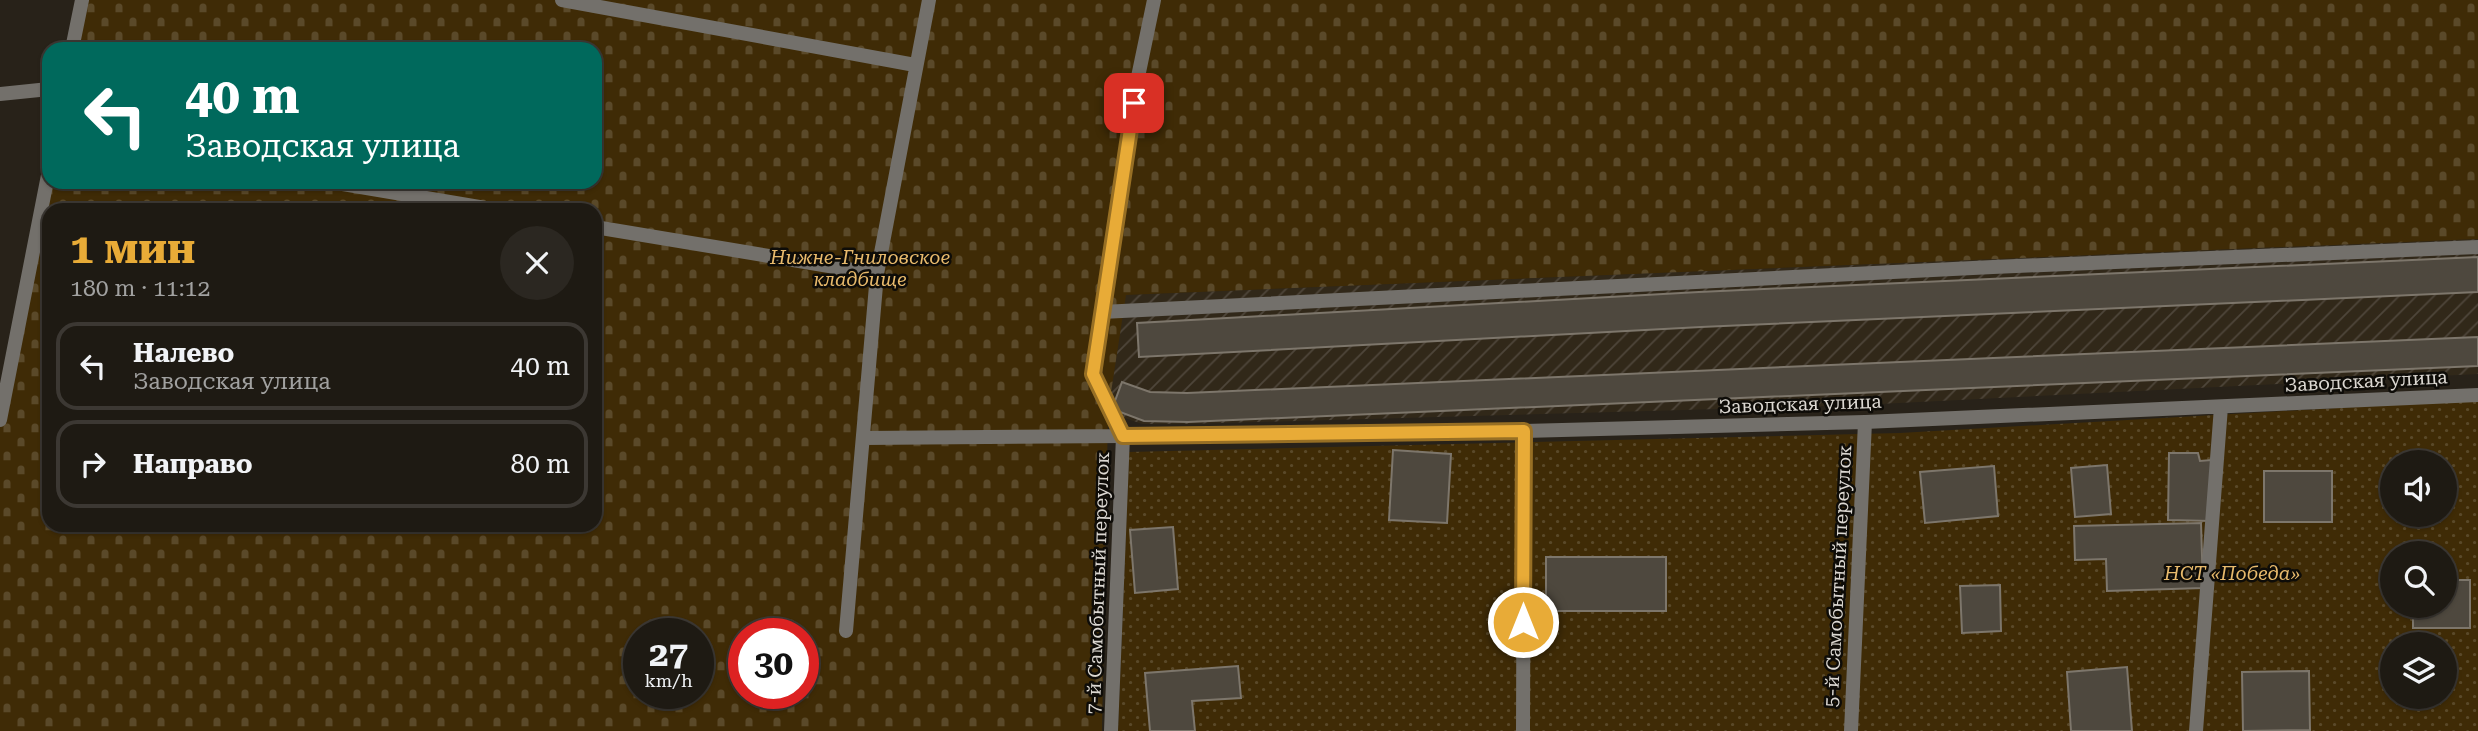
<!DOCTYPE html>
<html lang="ru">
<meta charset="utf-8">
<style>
body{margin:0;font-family:"Roboto Serif",serif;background:#2b2721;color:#f1f3f6;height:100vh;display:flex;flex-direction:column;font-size:26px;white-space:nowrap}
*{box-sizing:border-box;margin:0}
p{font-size:23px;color:#a1a1a0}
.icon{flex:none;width:38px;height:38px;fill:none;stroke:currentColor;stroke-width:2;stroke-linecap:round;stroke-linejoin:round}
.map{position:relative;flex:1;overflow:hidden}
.details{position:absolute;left:42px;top:203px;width:560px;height:329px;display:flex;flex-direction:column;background:#1e1a13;border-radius:21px;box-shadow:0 2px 5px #0004,0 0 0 2px #3c3833}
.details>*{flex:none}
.top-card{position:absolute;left:42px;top:42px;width:560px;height:147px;border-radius:21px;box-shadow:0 2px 5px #0004,0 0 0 2px #3c3833;background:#00695c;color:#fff;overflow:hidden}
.fabs{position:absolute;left:2380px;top:450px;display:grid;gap:14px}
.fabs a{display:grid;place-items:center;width:77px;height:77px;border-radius:50%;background:#1e1a13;box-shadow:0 2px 5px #0004,0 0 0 2px #3c3833;font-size:35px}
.speed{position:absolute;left:623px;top:618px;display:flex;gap:14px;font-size:35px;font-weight:700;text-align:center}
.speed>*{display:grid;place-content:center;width:91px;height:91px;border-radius:50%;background:#1e1a13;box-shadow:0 2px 5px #0004,0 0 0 2px #3c3833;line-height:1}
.speed small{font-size:18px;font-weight:400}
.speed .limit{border:10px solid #d22;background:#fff;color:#111}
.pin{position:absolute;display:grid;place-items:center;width:60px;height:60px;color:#fff;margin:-30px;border-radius:14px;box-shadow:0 4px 10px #0006}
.me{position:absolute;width:77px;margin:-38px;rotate:0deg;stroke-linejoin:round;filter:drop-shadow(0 0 5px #0008)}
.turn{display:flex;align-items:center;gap:24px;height:147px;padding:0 28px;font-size:32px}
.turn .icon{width:91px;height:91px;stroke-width:2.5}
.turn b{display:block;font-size:49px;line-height:60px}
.round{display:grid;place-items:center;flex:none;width:74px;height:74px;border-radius:37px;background:#2b2721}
.head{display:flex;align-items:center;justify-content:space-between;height:119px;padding:0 28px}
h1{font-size:42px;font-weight:700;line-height:52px;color:#e8ab37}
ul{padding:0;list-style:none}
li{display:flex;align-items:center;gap:21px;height:88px;margin:0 14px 10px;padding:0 14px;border:4px solid #3c3833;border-radius:21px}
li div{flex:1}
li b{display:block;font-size:26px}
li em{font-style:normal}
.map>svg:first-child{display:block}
.industrial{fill:url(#industrial-furrows)}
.cemetery{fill:url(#cemetery-stones);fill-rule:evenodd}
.garden{fill:url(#garden-dots);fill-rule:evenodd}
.building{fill:#4e483e;stroke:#7d766b;stroke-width:2}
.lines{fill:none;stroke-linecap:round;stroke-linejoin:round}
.service{stroke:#73706b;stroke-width:14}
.minor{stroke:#73706b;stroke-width:14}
.route-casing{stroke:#976f24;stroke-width:18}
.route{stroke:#e8ab37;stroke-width:12}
.labels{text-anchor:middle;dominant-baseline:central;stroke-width:5;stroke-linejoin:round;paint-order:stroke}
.park-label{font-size:19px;font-style:italic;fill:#e8ba6c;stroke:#0e0c08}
.street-label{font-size:19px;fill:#dcd8d2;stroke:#0e0c08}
</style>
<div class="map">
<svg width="2478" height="731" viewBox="0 0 2478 731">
<defs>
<pattern id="industrial-furrows" width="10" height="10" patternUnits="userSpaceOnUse" patternTransform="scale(1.75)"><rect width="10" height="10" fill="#312819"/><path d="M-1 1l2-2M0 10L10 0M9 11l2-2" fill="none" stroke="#4e463a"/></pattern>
<pattern id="cemetery-stones" width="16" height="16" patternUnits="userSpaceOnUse" patternTransform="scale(1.75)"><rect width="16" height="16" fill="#3f2b06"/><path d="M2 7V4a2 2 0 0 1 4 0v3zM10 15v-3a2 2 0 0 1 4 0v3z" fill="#5a4929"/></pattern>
<pattern id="garden-dots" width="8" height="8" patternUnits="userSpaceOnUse" patternTransform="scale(1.75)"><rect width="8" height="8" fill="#3f2b06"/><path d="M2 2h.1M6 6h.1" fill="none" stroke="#5a4929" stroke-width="1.8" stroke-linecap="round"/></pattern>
</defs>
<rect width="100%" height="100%" fill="#282219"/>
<path class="industrial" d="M2478 239V374L1859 405 1188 424H1142L1108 412 1125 295Z"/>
<path class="cemetery" d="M77 0H2478V239L1126 295 1108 412 1102 731H0V397L49 145V182H595V49H68ZM49 210H595V525H49ZM639 634H698V693H639ZM744 634H803V693H744Z"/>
<path class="garden" d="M2478 400V731H1118L1129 452 1900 433ZM2392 462H2445V514H2392ZM2392 553H2445V606H2392ZM2392 644H2445V696H2392Z"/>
<path class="building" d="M2478 257V292L1701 327 1139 357 1137 323 1699 292Z
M2478 337V366L1188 422 1144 421 1112 409 1122 382 1150 392 1187 393Z
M1393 450 1451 454 1447 523 1389 520Z
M2169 453H2198L2200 461 2211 460V521L2168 520Z
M2107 465 2111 514 2075 517 2071 468Z
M1994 466 1998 516 1925 523 1920 472Z
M2264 471H2332V522H2264Z
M2201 523 2203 588 2107 591 2106 559 2075 560 2074 526Z
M1173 527 1178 589 1135 593 1130 530Z
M1546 557H1666V611H1546Z
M2445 580H2470V628H2413V606H2445Z
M2000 585 2001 631 1962 633 1960 586Z
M1238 666 1241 698 1192 701 1195 731H1150L1145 673Z
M2127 667 2132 731H2071L2067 672Z
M2309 671 2310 730 2243 731 2242 672Z"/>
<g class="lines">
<path class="service" d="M562 0 915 65
M72 49 82 0
M0 94 49 89
M331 182 497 210
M595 227 877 274
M1102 312 1993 267 2478 247
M0 420 49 170
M864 438 1123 436 1093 374 1138 77 1154 0
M846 631 877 274 929 0"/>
<path class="minor" d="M1111 731 1123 436 1524 431 1865 422 2478 395
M1523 731 1524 431
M1851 731 1865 422
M2196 731 2221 407"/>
</g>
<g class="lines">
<g class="route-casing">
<path id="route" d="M1134 103 1093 374 1123 436 1524 431 1523 622"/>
</g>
<use href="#route" class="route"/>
</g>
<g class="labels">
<g class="park-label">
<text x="860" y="257">Нижне-Гниловское<tspan x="860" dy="22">кладбище</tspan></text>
<text x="2232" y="573">НСТ «Победа»</text>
</g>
<g class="street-label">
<text transform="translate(2366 381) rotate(-3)">Заводская улица</text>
<text transform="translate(1800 404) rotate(-2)">Заводская улица</text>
<text transform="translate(1838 576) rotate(-87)">5-й Самобытный переулок</text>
<text transform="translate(1098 583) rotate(-88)">7-й Самобытный переулок</text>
</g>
</g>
</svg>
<div class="fabs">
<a><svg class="icon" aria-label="sound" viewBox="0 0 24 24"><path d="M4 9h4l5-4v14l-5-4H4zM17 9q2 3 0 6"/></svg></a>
<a><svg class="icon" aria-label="search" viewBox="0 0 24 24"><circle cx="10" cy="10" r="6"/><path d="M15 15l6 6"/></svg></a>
<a><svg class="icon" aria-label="layers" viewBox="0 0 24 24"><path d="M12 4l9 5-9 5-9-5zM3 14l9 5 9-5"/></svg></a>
</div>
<div class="speed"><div>27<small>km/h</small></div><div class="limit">30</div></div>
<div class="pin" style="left:1134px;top:103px;background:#d93025"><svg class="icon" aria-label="arrive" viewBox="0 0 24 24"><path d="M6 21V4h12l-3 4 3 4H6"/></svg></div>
<svg class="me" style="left:1523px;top:622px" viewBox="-20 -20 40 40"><circle r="17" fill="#e8ab37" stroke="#fff" stroke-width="3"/><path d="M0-11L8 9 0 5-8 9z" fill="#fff"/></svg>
<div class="top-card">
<div class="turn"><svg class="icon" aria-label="left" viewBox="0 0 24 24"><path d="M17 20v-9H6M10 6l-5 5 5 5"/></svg><div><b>40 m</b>Заводская улица</div></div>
</div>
<section class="details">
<div class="head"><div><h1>1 мин</h1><p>180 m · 11:12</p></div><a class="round"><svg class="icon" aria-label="close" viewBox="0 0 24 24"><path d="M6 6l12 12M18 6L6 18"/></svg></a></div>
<ul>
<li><svg class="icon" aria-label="left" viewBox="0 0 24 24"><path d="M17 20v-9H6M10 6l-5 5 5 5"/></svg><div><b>Налево</b><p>Заводская улица</p></div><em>40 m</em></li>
<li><svg class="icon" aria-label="right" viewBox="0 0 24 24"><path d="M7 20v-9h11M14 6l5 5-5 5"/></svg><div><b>Направо</b></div><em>80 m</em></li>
</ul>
</section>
</div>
